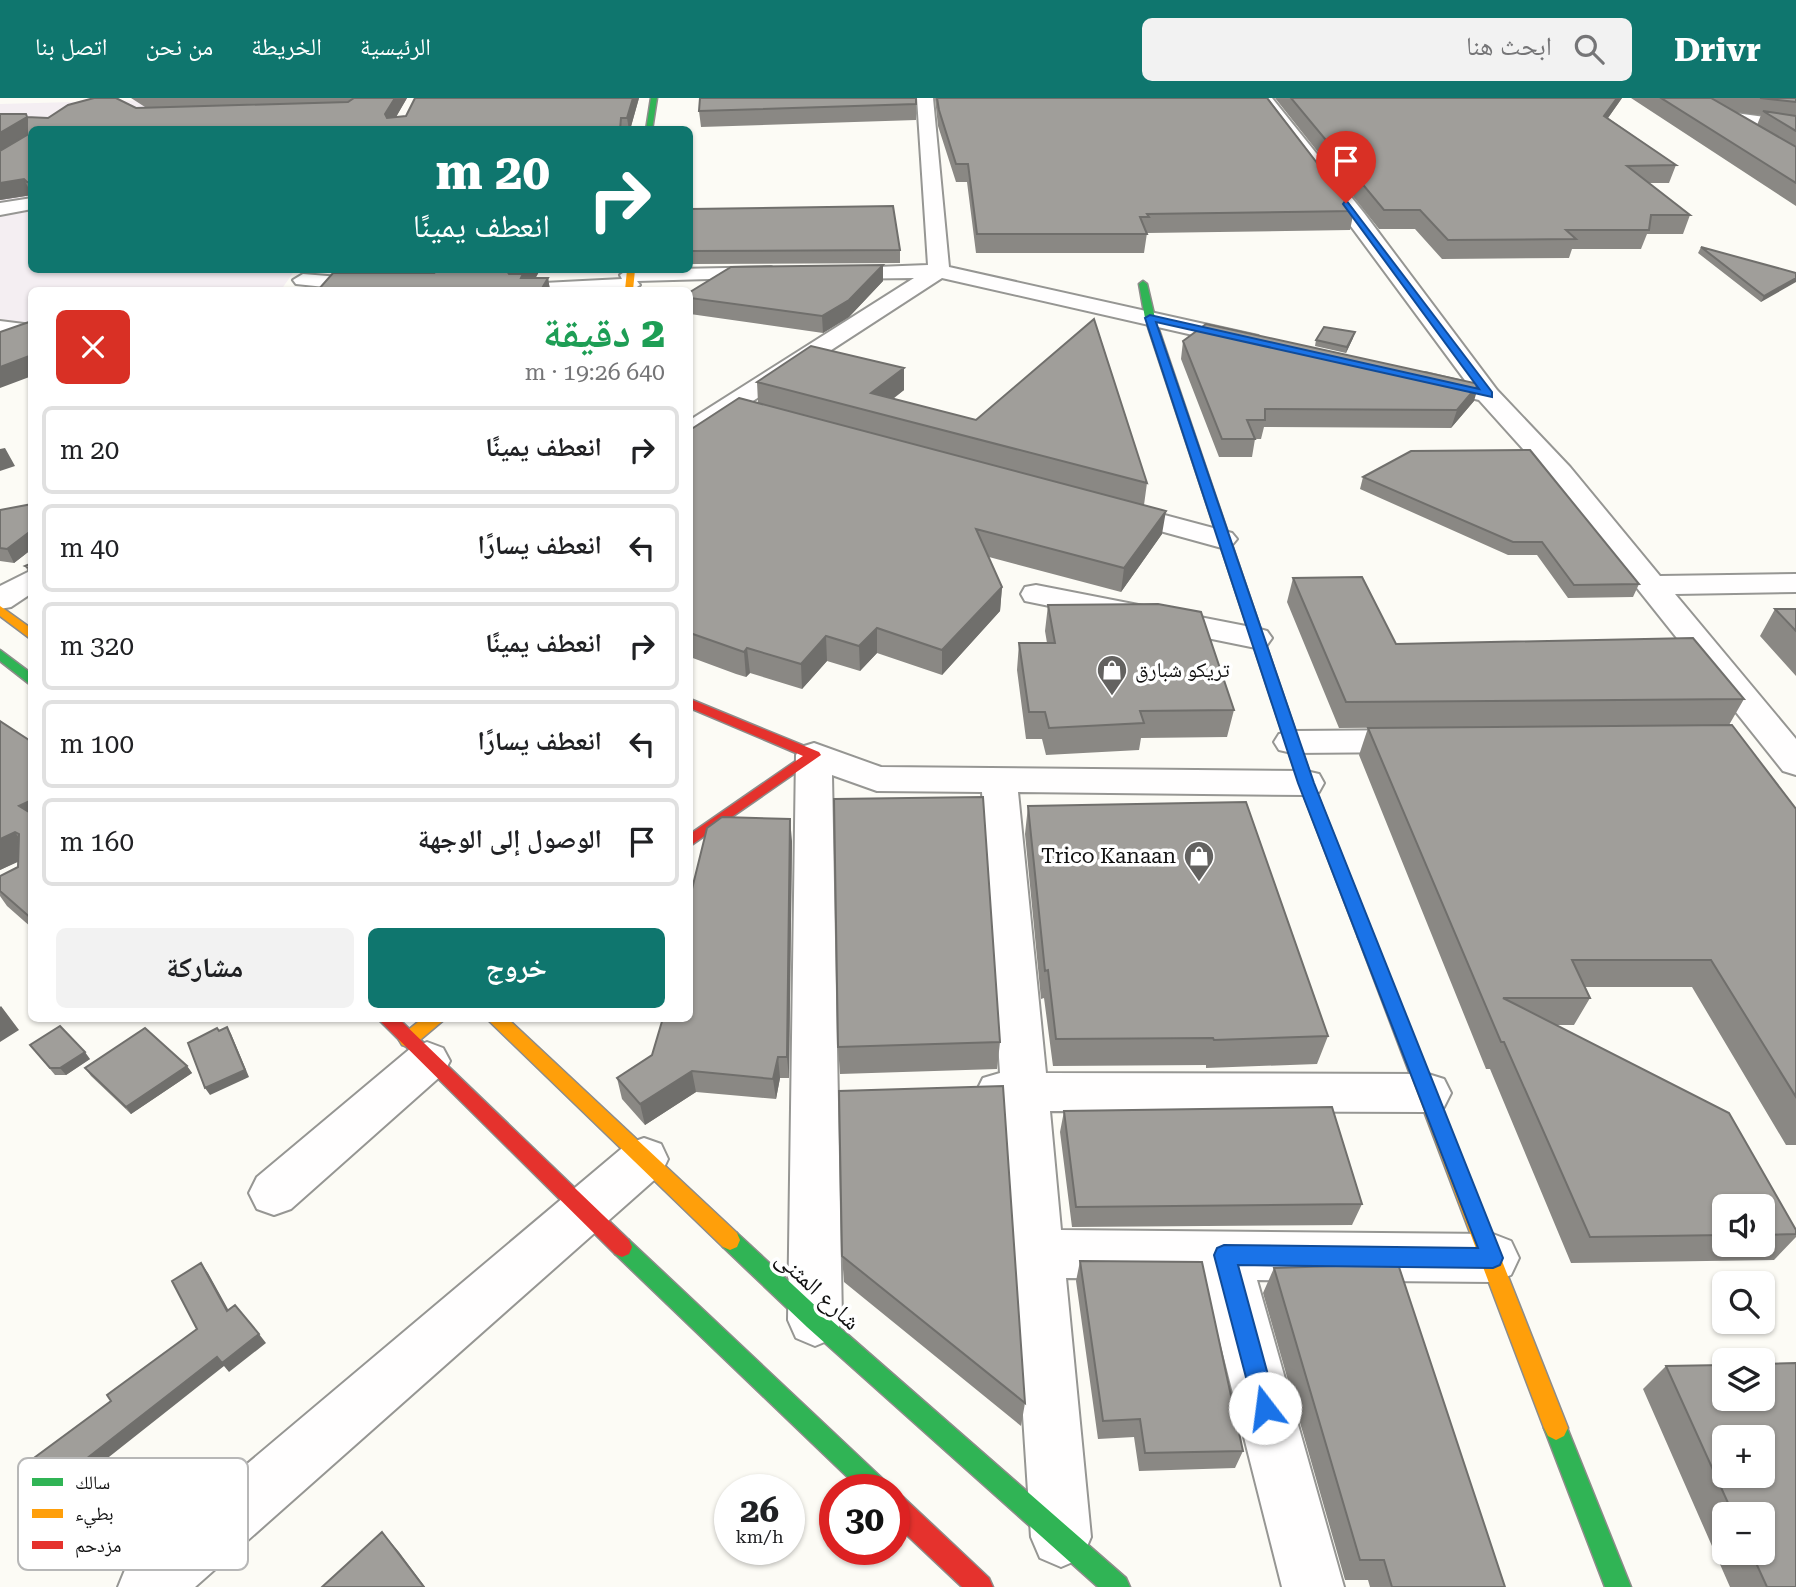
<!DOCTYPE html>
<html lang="ar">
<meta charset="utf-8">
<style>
body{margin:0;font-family:"Roboto Serif","Noto Naskh Arabic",serif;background:#f2f2f2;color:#202124;direction:rtl;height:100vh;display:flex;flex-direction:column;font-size:26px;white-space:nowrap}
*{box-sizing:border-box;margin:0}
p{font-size:23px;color:#757577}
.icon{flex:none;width:38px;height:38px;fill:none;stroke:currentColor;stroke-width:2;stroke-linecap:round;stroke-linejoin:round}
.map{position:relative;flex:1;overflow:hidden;direction:ltr}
.details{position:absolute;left:28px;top:189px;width:665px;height:735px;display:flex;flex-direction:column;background:#fff;border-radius:10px;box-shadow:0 2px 5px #0004;direction:rtl}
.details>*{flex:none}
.guide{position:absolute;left:28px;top:28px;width:665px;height:147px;border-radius:10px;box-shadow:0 2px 5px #0004;direction:rtl;background:#0f766e;color:#fff;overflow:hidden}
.fabs{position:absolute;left:1712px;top:1096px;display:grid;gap:14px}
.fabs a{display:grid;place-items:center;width:63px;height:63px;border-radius:10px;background:#fff;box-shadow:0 2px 5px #0004;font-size:35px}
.speed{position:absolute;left:714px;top:1376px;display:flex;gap:14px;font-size:35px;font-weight:700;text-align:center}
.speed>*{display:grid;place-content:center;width:91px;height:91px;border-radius:50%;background:#fff;box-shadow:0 2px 5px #0004;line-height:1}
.speed small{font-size:18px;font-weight:400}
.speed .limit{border:10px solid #d22;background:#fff;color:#111}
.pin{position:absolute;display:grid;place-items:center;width:60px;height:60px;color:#fff;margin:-72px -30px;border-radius:50% 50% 50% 0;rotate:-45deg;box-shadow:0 0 7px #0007}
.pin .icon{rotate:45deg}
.me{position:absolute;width:77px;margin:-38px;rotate:345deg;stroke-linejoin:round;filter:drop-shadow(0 0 5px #0008)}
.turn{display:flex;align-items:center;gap:24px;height:147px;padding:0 28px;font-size:32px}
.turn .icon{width:91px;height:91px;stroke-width:2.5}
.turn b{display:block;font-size:49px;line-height:60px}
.round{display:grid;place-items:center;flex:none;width:74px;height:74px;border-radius:10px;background:#f2f2f2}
.summary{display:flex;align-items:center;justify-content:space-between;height:119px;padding:0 28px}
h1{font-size:42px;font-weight:800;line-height:52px;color:#1e9e55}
.action{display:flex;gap:14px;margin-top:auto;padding:14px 28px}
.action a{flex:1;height:80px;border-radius:10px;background:#0f766e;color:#fff;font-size:28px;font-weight:800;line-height:80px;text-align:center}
.action a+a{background:#f2f2f2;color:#202124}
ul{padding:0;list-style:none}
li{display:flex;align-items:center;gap:21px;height:88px;margin:0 14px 10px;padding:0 14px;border:4px solid #e0e0e0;border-radius:10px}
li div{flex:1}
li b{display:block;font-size:26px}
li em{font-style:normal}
header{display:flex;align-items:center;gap:42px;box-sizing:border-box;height:98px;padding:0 35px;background:#0f766e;color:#fff}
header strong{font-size:33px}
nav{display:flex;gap:38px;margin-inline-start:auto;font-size:24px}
.search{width:490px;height:63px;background:#f2f2f2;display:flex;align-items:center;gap:18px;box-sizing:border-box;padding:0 24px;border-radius:10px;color:#757577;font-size:26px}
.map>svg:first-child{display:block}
.industrial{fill:#f4eef2}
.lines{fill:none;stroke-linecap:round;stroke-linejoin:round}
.street-casing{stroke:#969693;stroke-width:4}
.fast-casing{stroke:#8d8c8a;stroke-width:3}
.slow-casing{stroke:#8d8c8a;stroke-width:3}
.jam-casing{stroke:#8d8c8a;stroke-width:3}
.street{fill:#fffefe;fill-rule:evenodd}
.fast{fill:#30b455;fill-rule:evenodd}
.slow{fill:#ff9f0a;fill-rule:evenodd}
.jam{fill:#e5322d;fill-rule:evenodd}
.wall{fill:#8a8884;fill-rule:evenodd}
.shaded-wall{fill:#706f6c}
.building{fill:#a09e9a;stroke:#706f6c;stroke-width:2;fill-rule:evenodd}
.route{fill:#1a73e8;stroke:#114b97;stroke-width:2}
.labels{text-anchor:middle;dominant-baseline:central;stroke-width:7;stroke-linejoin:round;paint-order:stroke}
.poi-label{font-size:21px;fill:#101010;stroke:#fff;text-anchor:start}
.near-street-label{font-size:24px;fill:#101010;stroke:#fff}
.key{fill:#fff;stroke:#b7b7b7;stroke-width:2}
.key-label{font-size:19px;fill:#101010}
</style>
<header>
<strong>Drivr</strong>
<div class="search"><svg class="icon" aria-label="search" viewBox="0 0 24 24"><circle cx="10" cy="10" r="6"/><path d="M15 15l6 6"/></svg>ابحث هنا</div>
<nav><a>الرئيسية</a><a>الخريطة</a><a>من نحن</a><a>اتصل بنا</a></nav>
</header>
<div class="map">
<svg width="1796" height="1489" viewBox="0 0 1796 1489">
<rect width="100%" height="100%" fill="#fcfbf5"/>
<path class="industrial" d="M221 0H407L387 31 32 32V172H295L281 192H32L31 231 0 228V6Z"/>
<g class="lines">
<g class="street-casing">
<path id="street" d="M917 0H933L949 169 1258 238 1261 243 1258 248 1250 250 942 180 699 338 690 341V322L914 180 832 181 822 175 825 171 928 167Z
M1256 0H1272L1364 115 1497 292 1570 369 1660 478 1796 476V494L1675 496 1796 641V677L1783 673 1550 381 1479 302 1417 287 1413 282 1417 277 1425 275 1467 285Z
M1720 13 1796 23V33L1714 21 1712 18Z
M32 100V111L0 117V105Z
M771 169 781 175 778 179 637 183 640 187 632 192H513L524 186 622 181 620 177 627 172Z
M303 176 425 186 436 192H354L296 186 293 182Z
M0 223 32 227V241L0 237Z
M1112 403 1232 435 1237 441 1232 447 1222 450 1102 417 1098 411 1102 405Z
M32 472V495L11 509 0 511V488Z
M1036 487 1256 530 1267 533 1272 540 1267 547 1256 550 1025 503 1021 496 1025 489Z
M1417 632 1429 635 1435 643 1429 651 1417 654 1292 655 1279 652 1274 644 1279 636 1292 633Z
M814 645 881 669 1306 673 1319 676 1324 685 1319 694 1306 697 1018 694 1046 975 1428 976 1444 981 1451 995 1444 1009 1428 1014 1050 1013 1061 1132 1493 1136 1511 1143 1519 1160 1511 1177 1493 1184 1257 1182 1344 1489H1282L1204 1181 1066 1180 1091 1439 1082 1460 1061 1469 1040 1460 1031 1439 1003 1013 983 1008 976 994 983 980 1000 975 982 694 877 693 832 677 842 1222 834 1240 815 1248 796 1240 788 1222 796 657 801 649Z
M427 944 443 950 450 963 443 976 291 1111 274 1117 257 1111 249 1095 257 1079 411 950Z
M644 1040 661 1046 668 1061 661 1076 195 1489H118L127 1467 627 1046Z"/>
</g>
<g class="fast-casing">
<path id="fast" d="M651 0H657L652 32H646Z
M1143 183 1147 186 1155 220 1313 685 1374 839 1372 843H1360L1358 839 1299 685 1145 220 1139 186Z
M0 552 32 576V588L0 563Z
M730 1132 737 1135 823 1215 1126 1480 1130 1489H1098L807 1229 723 1149 720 1142 723 1135Z
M622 1139 629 1142 885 1383 889 1391H860L615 1156 612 1149 615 1142Z
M1556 1318 1564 1322 1631 1489H1605L1544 1330 1548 1322Z"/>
</g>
<g class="slow-casing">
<path id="slow" d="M627 172H635L633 192H625Z
M0 508 32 531V542L0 518Z
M1366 833 1372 835 1374 839 1568 1330 1564 1338 1556 1342 1548 1338 1544 1330 1358 839 1360 835Z
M423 920H446L414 947 408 949 402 947 399 942 402 937Z
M486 920H507L737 1135 740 1142 737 1149 730 1152 723 1149Z"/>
</g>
<g class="jam-casing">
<path id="jam" d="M690 601 819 654 821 657 690 748V736L803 658 690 610Z
M377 920H398L629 1142 632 1149 629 1156 622 1159 615 1156Z
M894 1396 903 1399 989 1480 993 1489H962L894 1425Z"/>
</g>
<use href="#street" class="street"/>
<use href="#fast" class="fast"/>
<use href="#slow" class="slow"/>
<use href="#jam" class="jam"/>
</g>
<path class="wall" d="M131 0H407L396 19 406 18 415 0H639L630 32H32V97L0 102 28 19 48 20 145 9Z
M916 0V22L701 29 699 13Z
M935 0H1268L1354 113 1350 132 1147 135 1144 155H976L967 84H956L938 28Z
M1275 0H1622L1608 20 1676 67 1669 85H1649L1690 117 1683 136H1647L1641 151H1572L1569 160 1442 161 1415 131H1379Z
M1631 0H1796V108ZM1736 14 1751 16 1761 17 1757 27Z
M690 111 900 152V165L690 166Z
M1701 149 1796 175 1761 204 1698 155Z
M883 167V183L849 219 823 235 690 216V194Z
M350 172H540L535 180H548L550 192H318L351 175Z
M1353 240 1346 255 1315 248 1316 242Z
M1183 243 1474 303 1451 330 1264 329 1261 341H1255L1252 359H1219L1181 261Z
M757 284 904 292 893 301 1147 385 1144 407 1162 436 1121 494 989 459 1002 489 1000 513 942 577 877 555 860 573 827 563 802 591 750 575 746 579 736 576 690 559V332L758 305Z
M1530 352 1639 486 1633 499 1568 500 1537 457H1508L1360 391 1363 379Z
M32 406V451L14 465 0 463V412Z
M32 465V480L25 468Z
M1293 480 1396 546 1744 601 1729 627 1339 630 1287 504Z
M1048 507 1234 612 1227 639 1141 640 1139 652 1046 657 1042 641H1026L1017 572 1019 545H1047L1045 533Z
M1775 511H1796V578L1760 538Z
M1368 630 1796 711V1047H1786L1692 889H1585L1590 900 1574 927H1556L1796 1132V1139L1774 1162 1571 1165 1490 971H1486L1359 657ZM1724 1108H1762V1146H1724Z
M32 644V830L7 808 0 798V778L18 769V763L0 772Z
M1028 708 1328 938 1317 966 1206 970V967L1053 968 1044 900 1041 901 1025 736Z
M792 743 789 980H780L776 1001 696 994 645 1027 622 1001 617 980 652 957 690 920 692 791Z
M1000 944 997 971 840 976 838 949Z
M30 947 90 961 66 977H55Z
M187 968 192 975 131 1016 91 978 85 970Z
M1064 1013 1362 1106 1352 1127 1072 1129 1060 1034Z
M842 1158 1025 1305 1021 1328 844 1184Z
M1080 1163 1243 1353 1235 1370 1139 1373 1134 1339 1098 1341 1076 1183Z
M1274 1170 1505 1489H1370L1368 1482H1345L1263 1195Z
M1796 1265V1489H1730L1643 1291 1666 1268 1724 1267V1300H1762V1266ZM1724 1339H1762V1377H1724ZM1724 1416H1762V1454H1724Z"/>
<path class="shaded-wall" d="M395 0H407L389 31 385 16Z
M633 0H639L630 32H629L627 20Z
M1617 0H1622L1598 34 1604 18Z
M26 16 33 31 32 35 0 55V35Z
M24 81 32 97 0 102V85Z
M883 167V183L849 219 823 235 822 218Z
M510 172H540L534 183 510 192 507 173Z
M548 180 550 192H541Z
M1796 180V184L1761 204 1764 198Z
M1355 234 1353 240 1346 255 1347 249Z
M32 257V278L0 290V269Z
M904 270V292L875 314 871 295Z
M1479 286 1474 303 1451 330 1457 312Z
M5 350 15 368 0 373V351Z
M1166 413 1162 436 1121 494 1124 470Z
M32 432V451L14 465 7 451Z
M1002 489 1000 513 942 577V552Z
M877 530V555L860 573 859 548Z
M826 538 827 563 802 591 801 566Z
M747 550 750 575 746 579 744 554Z
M32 702V727L19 708Z
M790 721 792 743 789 980 787 959Z
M15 734 31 758 0 772V741Z
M1 908 19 932 0 944V909Z
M227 929 231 936 249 979 210 997 205 990Z
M85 954 90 961 66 977 60 970Z
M778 959 780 980 776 1001 773 981Z
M187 968 192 975 131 1016 126 1009Z
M692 973 696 994 645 1027 640 1006Z
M201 1165 208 1175 234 1222 227 1213Z
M259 1236 266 1245 229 1274 224 1268 47 1408 36 1400 217 1259Z
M382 1434 399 1454 425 1489H424Z"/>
<path class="building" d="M94 0H116L136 10 348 4 354 0H395L385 16 387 20 406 18 415 0H633L627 20H621L620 32H337L339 29 277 32H32V84H27L24 81 0 85V53L27 37V19L48 20 68 7Z
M700 0H916V6L699 13Z
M937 0H1267L1354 113 1147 116 1149 119H1140L1147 136H977L968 66H956L939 12Z
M1291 0H1617L1604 18 1676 67 1627 68 1690 117H1651L1649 132H1566L1576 141 1448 142 1420 112H1384Z
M1661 0H1711L1796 49V85Z
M1760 0H1796V4Z
M1763 13 1796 18V33Z
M0 16H26L27 19 0 35Z
M893 108 900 152 690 153V111Z
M1701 149 1796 175V180L1764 198Z
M883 167 849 202 822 218 690 200V194L731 169Z
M433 172H510L507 173 509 176H523L521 180H548L541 192H318L333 175H434Z
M1094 221 1147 385 757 284 811 248 904 270 871 295 976 322Z
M32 223V257L0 269V234Z
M1206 226 1479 286 1457 312 1265 311V322H1247L1255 341H1222L1183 243Z
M1324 229 1355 234 1347 249 1316 242Z
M739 300 1166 413 1124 470 976 431 1002 489 942 552 877 530 859 548 826 538 801 566 747 550 744 554 690 535V332Z
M1530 352 1639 486 1574 487 1542 444H1513L1363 379 1411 353Z
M32 406V432L7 451 0 450V412Z
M32 465V471L25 468Z
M1362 479 1396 546 1693 540 1744 601 1346 604 1293 480Z
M1158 506 1201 514 1234 612 1140 613 1144 625 1049 630 1045 614H1029L1019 545H1055L1048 507Z
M1775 511H1796V533Z
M0 623 32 644V702L19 708 32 716V821L0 793V778L18 769 19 736 15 734 0 741Z
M1732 627 1796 711V999L1711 862H1572L1590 900H1503L1729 1015 1796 1132V1136L1762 1137V1108H1724V1137L1590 1139 1504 944H1501L1368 630Z
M983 699 1000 944 838 949 834 701Z
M1246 704 1328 938 1214 942 1213 940 1056 941 1048 872 1045 873 1028 708Z
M722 719 790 721 787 959H778L773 981 692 973 640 1006 617 980 652 957 663 920H690V791H692L707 730Z
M60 928 85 954 60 970H50L30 947Z
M227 929 245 972 205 990 188 945 217 930 219 933Z
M145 930 187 968 126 1009 85 970Z
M1003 988 1025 1305 842 1158 839 993Z
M1332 1009 1362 1106 1076 1109 1064 1013Z
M1080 1163 1202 1164 1243 1353 1145 1355 1140 1321 1103 1323Z
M201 1165 227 1213 235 1207 259 1236 222 1265 217 1259 36 1400 19 1371 111 1303 107 1297 197 1231 172 1183Z
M1398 1166 1505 1489H1392L1384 1462H1360L1274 1170Z
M1796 1265V1489H1767L1751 1454H1762V1416H1733L1666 1268 1724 1267V1300H1762V1266ZM1724 1339H1762V1377H1724Z
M382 1434 424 1489H322Z"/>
<path class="route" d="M1346 102 1492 294V299L1156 224 1314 685 1503 1160 1500 1167 1493 1170 1238 1167 1277 1310 1274 1319 1265 1322 1257 1319 1254 1310 1214 1157 1217 1150 1224 1147 1478 1150 1298 685 1145 220 1150 217 1479 291 1343 106Z"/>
<defs>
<g id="shop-pin" transform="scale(1.575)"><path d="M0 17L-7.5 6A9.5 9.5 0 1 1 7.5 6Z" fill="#636260" stroke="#fff"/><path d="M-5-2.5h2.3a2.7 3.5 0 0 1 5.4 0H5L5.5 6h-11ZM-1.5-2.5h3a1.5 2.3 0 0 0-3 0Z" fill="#fff"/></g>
</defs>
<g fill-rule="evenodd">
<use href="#shop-pin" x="1112" y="572"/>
<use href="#shop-pin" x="1199" y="758"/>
</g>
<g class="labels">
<g class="poi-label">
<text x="1135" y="572">تريكو شبارق</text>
<text x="1176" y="758" text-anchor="end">Trico Kanaan</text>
</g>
<g class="near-street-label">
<text transform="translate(818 1192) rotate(43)">شارع المثنى</text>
</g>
</g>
<rect x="18" y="1360" width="230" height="112" rx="10" class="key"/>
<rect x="32" y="1380" width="31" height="8" fill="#30b455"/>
<rect x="32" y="1411" width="31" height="9" fill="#ff9f0a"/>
<rect x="32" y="1443" width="31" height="8" fill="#e5322d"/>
<g class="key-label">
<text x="75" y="1391">سالك</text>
<text x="75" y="1422">بطيء</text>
<text x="75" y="1454">مزدحم</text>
</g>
</svg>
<div class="fabs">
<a><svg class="icon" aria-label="sound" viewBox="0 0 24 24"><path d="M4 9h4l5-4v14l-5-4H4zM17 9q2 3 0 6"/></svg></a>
<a><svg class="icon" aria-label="search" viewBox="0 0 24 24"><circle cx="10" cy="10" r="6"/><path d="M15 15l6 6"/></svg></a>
<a><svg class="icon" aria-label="layers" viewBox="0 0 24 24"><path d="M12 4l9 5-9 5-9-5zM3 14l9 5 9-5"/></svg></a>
<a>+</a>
<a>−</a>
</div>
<div class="speed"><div>26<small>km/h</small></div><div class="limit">30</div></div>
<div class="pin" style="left:1346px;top:105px;background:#d93025"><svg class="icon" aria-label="arrive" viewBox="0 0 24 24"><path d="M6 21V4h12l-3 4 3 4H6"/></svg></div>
<svg class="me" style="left:1265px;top:1310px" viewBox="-20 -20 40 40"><circle r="19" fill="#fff"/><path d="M0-13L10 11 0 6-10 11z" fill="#1a73e8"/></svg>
<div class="guide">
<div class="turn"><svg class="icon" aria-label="right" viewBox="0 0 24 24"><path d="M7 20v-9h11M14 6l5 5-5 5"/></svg><div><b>20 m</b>انعطف يمينًا</div></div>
</div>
<section class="details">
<div class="summary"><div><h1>2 دقيقة</h1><p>640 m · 19:26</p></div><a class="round" style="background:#d93025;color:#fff"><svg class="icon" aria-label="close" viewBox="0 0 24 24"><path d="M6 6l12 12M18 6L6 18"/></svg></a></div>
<ul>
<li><svg class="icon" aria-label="right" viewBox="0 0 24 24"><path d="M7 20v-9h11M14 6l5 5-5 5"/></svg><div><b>انعطف يمينًا</b></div><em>20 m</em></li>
<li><svg class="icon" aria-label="left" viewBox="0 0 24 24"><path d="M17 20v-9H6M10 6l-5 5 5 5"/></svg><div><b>انعطف يسارًا</b></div><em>40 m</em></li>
<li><svg class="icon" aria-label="right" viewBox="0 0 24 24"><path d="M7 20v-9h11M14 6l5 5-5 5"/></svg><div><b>انعطف يمينًا</b></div><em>320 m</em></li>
<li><svg class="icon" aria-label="left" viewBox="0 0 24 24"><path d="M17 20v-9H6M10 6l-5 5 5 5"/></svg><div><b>انعطف يسارًا</b></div><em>100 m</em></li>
<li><svg class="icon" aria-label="arrive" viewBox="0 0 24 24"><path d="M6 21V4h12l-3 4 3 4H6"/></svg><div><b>الوصول إلى الوجهة</b></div><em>160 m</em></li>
</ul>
<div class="action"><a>خروج</a><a>مشاركة</a></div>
</section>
</div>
